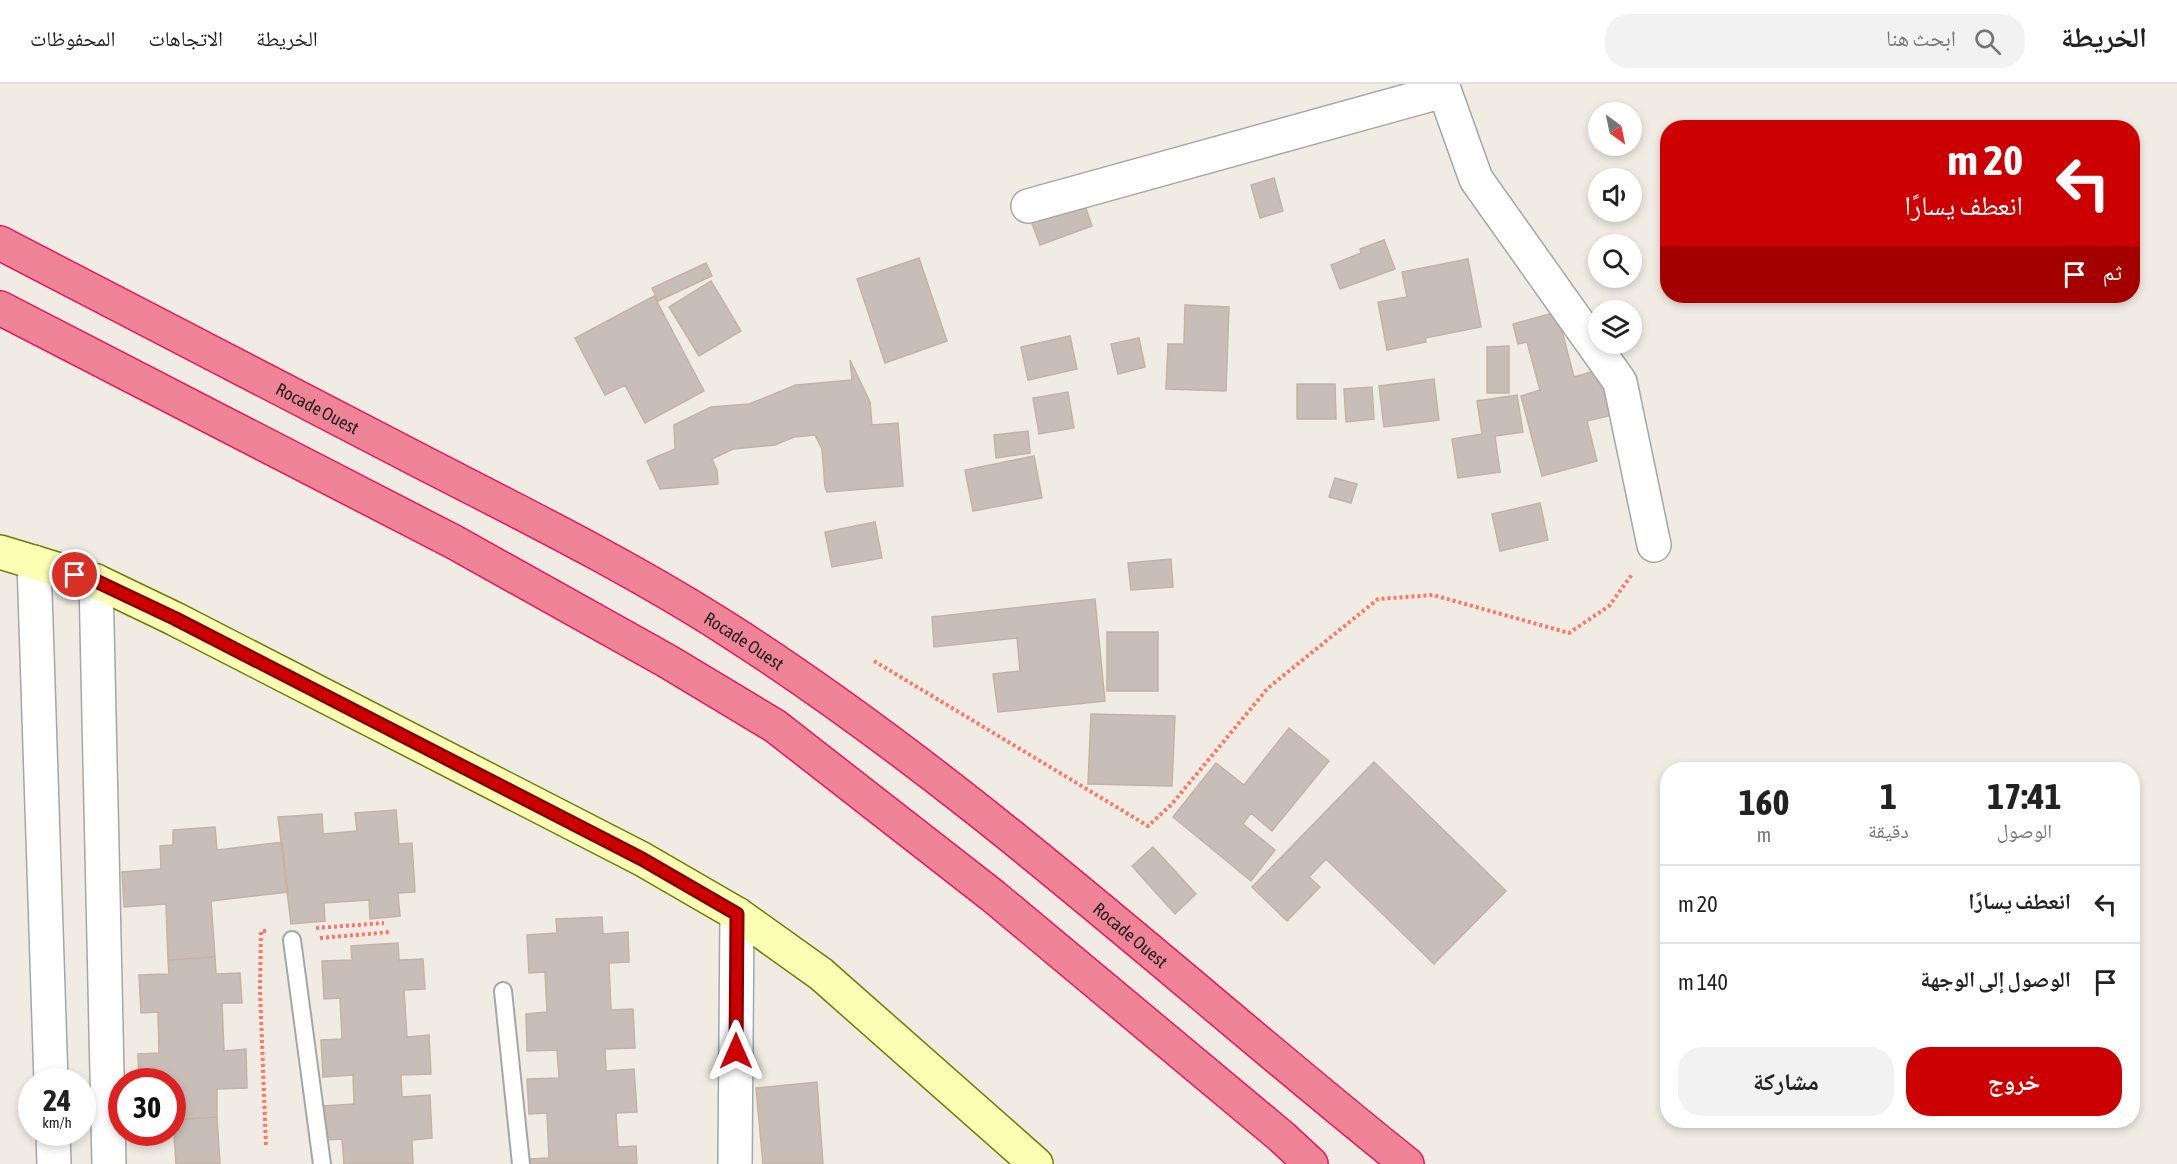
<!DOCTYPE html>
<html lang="ar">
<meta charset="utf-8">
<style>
body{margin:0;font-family:"Asap Condensed","Noto Naskh Arabic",sans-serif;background:#f2f2f2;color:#222;direction:rtl;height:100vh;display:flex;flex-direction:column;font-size:22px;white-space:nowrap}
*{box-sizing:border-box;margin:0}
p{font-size:20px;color:#767676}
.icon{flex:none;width:33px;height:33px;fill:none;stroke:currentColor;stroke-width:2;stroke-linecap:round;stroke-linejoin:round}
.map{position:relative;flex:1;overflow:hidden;direction:ltr}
.panel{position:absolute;left:1660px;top:678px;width:480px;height:366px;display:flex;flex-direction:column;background:#fff;border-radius:24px;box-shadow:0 3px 9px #0003;direction:rtl}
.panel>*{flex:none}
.top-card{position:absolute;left:1660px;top:36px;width:480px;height:183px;border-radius:24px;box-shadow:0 3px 9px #0003;direction:rtl;background:#cd0001;color:#fff;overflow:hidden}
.needle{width:39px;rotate:147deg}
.buttons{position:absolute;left:1588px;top:18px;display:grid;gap:12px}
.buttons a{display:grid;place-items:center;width:54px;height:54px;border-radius:50%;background:#fff;box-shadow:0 3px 9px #0003;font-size:30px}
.speed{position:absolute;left:18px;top:984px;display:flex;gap:12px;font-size:30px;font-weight:700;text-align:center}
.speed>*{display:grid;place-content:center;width:78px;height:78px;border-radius:50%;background:#fff;box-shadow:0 3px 9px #0003;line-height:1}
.speed small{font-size:15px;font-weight:400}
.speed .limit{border:9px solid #d22;background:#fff;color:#111}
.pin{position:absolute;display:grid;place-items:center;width:51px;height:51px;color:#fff;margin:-26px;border:3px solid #fff;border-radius:50%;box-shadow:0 2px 6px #0007}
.me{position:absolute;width:66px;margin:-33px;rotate:0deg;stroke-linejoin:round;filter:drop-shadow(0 0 4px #0008)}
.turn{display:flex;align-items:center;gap:21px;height:126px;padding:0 18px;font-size:27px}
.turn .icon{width:78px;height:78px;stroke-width:2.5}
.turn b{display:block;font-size:42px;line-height:51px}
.then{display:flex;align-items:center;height:57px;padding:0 18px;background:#0003;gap:12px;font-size:22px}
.eta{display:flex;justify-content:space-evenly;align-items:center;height:102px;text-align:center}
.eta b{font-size:36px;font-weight:700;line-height:42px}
.primary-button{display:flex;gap:12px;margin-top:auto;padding:12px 18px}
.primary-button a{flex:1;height:69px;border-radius:24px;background:#cd0001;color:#fff;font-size:24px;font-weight:700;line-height:69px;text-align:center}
.primary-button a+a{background:#f2f2f2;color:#222}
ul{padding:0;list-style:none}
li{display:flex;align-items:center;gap:18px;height:78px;padding:0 18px;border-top:2px solid #e0e0e0}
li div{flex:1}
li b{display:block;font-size:22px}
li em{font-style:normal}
header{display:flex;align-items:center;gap:36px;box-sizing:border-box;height:84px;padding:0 30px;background:#fff;border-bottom:2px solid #e0e0e0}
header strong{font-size:28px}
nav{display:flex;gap:33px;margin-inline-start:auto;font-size:21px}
.search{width:420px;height:54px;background:#f2f2f2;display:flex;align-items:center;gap:15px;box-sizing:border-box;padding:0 21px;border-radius:24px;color:#767676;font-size:22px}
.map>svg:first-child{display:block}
.building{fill:#c9beb7;stroke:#c4b2a5;stroke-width:1.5}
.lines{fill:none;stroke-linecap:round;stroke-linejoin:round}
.lane-casing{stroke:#a6a6a6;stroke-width:20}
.street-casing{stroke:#a6a6a6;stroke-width:36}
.secondary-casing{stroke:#6e7b00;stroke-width:36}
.highway-casing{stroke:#ec145e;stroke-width:36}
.path{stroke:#ff7666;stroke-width:4;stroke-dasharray:3 3;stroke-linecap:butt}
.lane{stroke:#fff;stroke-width:16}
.street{stroke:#fff;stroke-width:33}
.secondary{stroke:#fbffb3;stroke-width:33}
.highway{stroke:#ef8498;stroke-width:33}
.route-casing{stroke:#850001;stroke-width:15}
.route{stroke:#cd0001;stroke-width:10}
.labels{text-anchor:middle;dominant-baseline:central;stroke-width:5;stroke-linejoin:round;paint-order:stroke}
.street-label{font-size:18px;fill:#1f1f1f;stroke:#fff}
</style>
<header>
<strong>الخريطة</strong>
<div class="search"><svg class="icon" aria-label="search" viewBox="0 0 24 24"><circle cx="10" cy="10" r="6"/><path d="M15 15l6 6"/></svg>ابحث هنا</div>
<nav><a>الخريطة</a><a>الاتجاهات</a><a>المحفوظات</a></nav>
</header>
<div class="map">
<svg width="2177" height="1080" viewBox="0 0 2177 1080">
<rect width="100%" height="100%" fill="#f0ece4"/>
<path class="building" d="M1274 94 1283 127 1260 134 1251 101Z
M1082 112 1092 142 1040 161 1029 131Z
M1384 156 1395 185 1340 205 1331 181 1361 169 1360 165Z
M919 174 947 257 885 279 857 195Z
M1468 175 1481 243 1425 254 1426 258 1387 266 1378 218 1407 213 1402 188Z
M706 179 712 192 658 217 652 204Z
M711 197 741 247 699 272 669 223Z
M654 212 704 307 645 339 625 301 605 311 575 254Z
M1185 221 1229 223 1226 307 1166 305 1168 260H1184Z
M1557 228 1574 293 1605 284 1617 330 1587 337 1597 377 1542 392 1521 312 1540 306 1527 258 1518 260 1513 240Z
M1070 252 1077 285 1028 296 1021 263Z
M1139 254 1145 283 1118 290 1111 260Z
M1509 262V309H1487V263Z
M850 276 870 318 872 341 898 339 903 402 827 408 825 403 822 365 815 351 794 353 775 361 733 365 712 375 717 386 718 400 660 405 647 377 675 365 674 341 711 323 749 320 796 301 852 296Z
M1434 295 1439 336 1384 343 1379 302Z
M1297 300H1335L1336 335H1297Z
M1372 303 1374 335 1346 338 1344 305Z
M1068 308 1074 344 1039 350 1033 314Z
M1517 311 1523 348 1495 352 1500 388 1458 394 1452 355 1482 350 1477 317Z
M1028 347 1030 369 996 374 994 351Z
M1034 372 1042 414 973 427 965 386Z
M1335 394 1357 400 1351 419 1329 413Z
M1540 419 1548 456 1500 467 1492 430Z
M875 438 882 474 832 483 825 448Z
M1171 475 1173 503 1131 506 1128 479Z
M1095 515 1105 617 998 628 993 590 1020 587 1017 554 934 563 932 533Z
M1107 548H1158V607H1107Z
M1091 630 1175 632 1172 702 1088 700Z
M1289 644 1329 677 1272 747 1251 729 1243 740 1275 766 1251 797 1173 733 1216 679 1244 701Z
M1374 678 1506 807 1434 880 1326 775 1309 793 1320 803 1287 837 1252 803Z
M396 726 399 760 412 759 415 808 398 809 400 832 370 835 369 816 324 819 325 837 291 840 278 733 322 730 323 750 357 747 355 729Z
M215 743 217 766 282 758 288 808 211 817 215 873 168 876 166 820 124 823 122 788 161 785 160 762 173 761V746Z
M1153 763 1196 810 1175 830 1132 782Z
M602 833 603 850 628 848 629 878 609 879 611 926 633 925 635 964 605 965 606 987 634 985 637 1028 616 1029 618 1063 636 1062 637 1080H530V1075L549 1074 547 1029 529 1030 527 995 559 994 557 966 527 967 526 930 547 928 545 888 529 889 527 851 557 849 556 835Z
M398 859 399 876 423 875 425 905 404 906 407 953 429 951 431 990 401 991 402 1013 430 1011 432 1054 412 1056 413 1080H344L342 1055 325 1056 323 1022 354 1020 353 991 323 993 321 956 342 955 340 914 324 915 322 877 352 876 351 862Z
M215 873 216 890 240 889 242 919H222L224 967 246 965 247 1004 217 1005V1033L173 1036 172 998H139L138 970 159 969 158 928 141 929 139 891 169 890 168 876Z
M817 998 823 1080H763L756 1004Z
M217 1033 220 1080H176L173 1036Z"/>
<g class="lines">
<g class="lane-casing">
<path id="lane" d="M292 856 322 1080
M503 907 521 1080"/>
</g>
<g class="street-casing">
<path id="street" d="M1442 0 1476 95 1620 298 1654 461
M1028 122 1443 7
M34 478 51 998
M96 497 109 1080
M53 1048 54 1080
M735 1080 737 830"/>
</g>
<g class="secondary-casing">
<path id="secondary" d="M0 468 96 497 175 535 642 775 737 830 821 890 1036 1080"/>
</g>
<g class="highway-casing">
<g id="highway">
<path id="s1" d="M0 159C141 232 281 305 422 378 525 431 630 483 727 545 971 701 1182 900 1407 1080"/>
<path d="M0 224 454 458 667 577 775 642 993 812 1282 1053 1311 1080"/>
</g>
</g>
<path class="path" d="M874 577 1148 742 1171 721 1268 604 1378 515 1433 511 1569 549 1609 522 1633 489
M316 844 384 839
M266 847H261L260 906 266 1062
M320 854 390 848"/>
<use href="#lane" class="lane"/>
<use href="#street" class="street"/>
<use href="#secondary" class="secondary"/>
<use href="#highway" class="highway"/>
</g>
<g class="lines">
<g class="route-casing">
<path id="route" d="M75 491 96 497 176 535 642 775 737 830 736 967"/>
</g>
<use href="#route" class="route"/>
</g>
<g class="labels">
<g class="street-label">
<text stroke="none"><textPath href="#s1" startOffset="358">Rocade Ouest</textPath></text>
<text stroke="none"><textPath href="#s1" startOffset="844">Rocade Ouest</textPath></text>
<text stroke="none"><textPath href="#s1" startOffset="1330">Rocade Ouest</textPath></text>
</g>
</g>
</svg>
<div class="buttons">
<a><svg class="needle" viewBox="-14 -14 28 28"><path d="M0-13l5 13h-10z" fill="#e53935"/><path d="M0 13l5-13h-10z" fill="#767676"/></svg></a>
<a><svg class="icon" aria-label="sound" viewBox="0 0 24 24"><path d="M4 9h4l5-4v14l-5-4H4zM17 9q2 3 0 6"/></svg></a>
<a><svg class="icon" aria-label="search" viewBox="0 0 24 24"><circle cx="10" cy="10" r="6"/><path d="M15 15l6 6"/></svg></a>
<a><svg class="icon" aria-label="layers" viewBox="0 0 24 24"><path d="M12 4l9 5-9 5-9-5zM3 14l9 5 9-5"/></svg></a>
</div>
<div class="speed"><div>24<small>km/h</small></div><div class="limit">30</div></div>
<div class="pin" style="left:75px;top:491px;background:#d93025"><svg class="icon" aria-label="arrive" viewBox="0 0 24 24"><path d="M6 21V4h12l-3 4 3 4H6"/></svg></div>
<svg class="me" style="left:736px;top:967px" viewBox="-20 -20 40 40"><path d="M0-17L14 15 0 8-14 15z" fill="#cd0001" stroke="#fff" stroke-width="4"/></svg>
<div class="top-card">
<div class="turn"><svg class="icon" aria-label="left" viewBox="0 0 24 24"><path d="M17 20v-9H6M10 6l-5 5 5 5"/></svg><div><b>20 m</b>انعطف يسارًا</div></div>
<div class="then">ثم<svg class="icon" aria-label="arrive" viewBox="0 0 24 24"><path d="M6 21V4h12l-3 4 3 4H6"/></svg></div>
</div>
<section class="panel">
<div class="eta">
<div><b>17:41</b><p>الوصول</p></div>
<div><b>1</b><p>دقيقة</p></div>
<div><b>160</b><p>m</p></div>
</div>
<ul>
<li><svg class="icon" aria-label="left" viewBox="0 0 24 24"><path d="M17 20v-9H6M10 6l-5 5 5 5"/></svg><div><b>انعطف يسارًا</b></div><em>20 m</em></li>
<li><svg class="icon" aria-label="arrive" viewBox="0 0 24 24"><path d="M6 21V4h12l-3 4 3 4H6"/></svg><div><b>الوصول إلى الوجهة</b></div><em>140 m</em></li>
</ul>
<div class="primary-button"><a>خروج</a><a>مشاركة</a></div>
</section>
</div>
